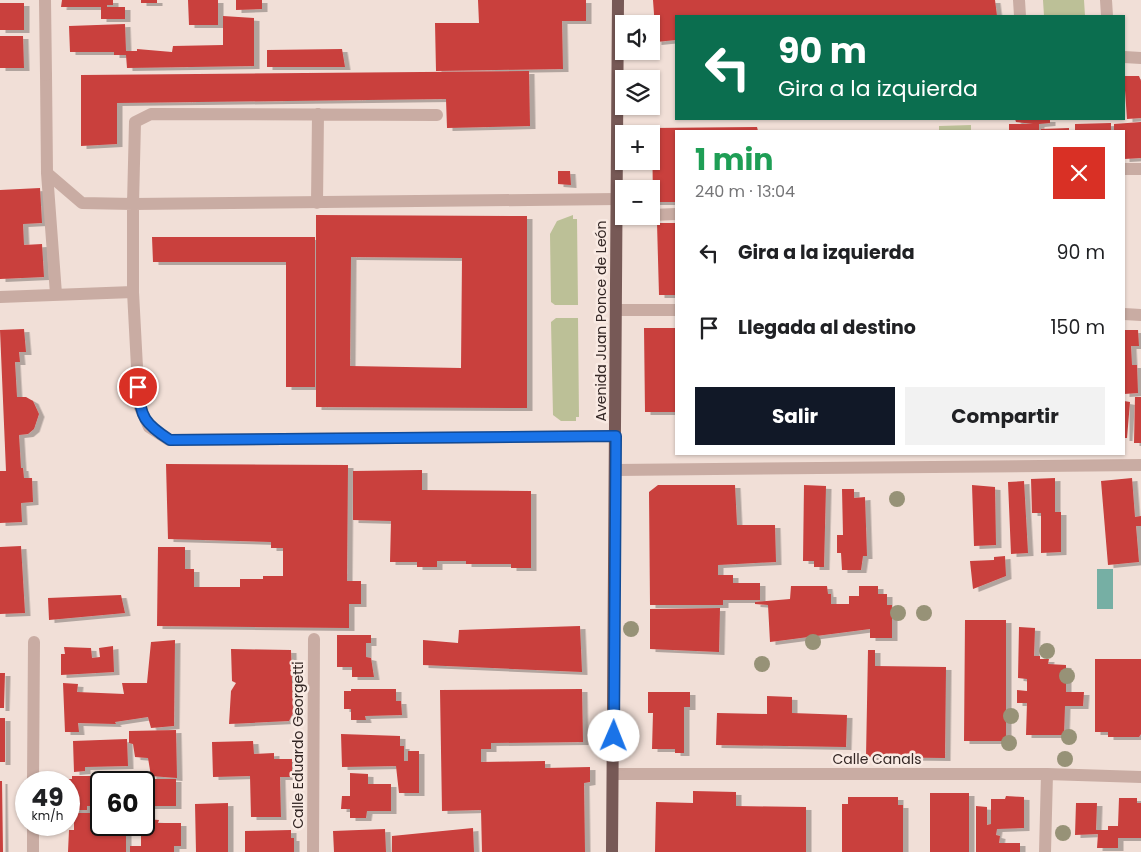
<!DOCTYPE html>
<html lang="es">
<meta charset="utf-8">
<style>
body{margin:0;font-family:Poppins,sans-serif;background:#f2f2f2;color:#202124;height:100vh;display:flex;flex-direction:column;font-size:19px;white-space:nowrap}
*{box-sizing:border-box;margin:0}
p{font-size:16px;color:#757577}
.icon{flex:none;width:28px;height:28px;fill:none;stroke:currentColor;stroke-width:2;stroke-linecap:round;stroke-linejoin:round}
.map{position:relative;flex:1;overflow:hidden}
.sheet{position:absolute;left:675px;top:130px;width:450px;height:325px;display:flex;flex-direction:column;background:#fff;border-radius:0px;box-shadow:0 1px 4px #0004}
.sheet>*{flex:none}
.banner{position:absolute;left:675px;top:15px;width:450px;height:105px;border-radius:0px;box-shadow:0 1px 4px #0004;background:#0b6e4f;color:#fff;overflow:hidden}
.buttons{position:absolute;left:615px;top:15px;display:grid;gap:10px}
.buttons a{display:grid;place-items:center;width:45px;height:45px;border-radius:0px;background:#fff;box-shadow:0 1px 4px #0004;font-size:25px}
.speed{position:absolute;left:15px;top:771px;display:flex;gap:10px;font-size:25px;font-weight:700;text-align:center}
.speed>*{display:grid;place-content:center;width:65px;height:65px;border-radius:50%;background:#fff;box-shadow:0 1px 4px #0004;line-height:1}
.speed small{font-size:12px;font-weight:400}
.speed .limit{border:2px solid #111;border-radius:8px;background:#fff;color:#111}
.pin{position:absolute;display:grid;place-items:center;width:42px;height:42px;color:#fff;margin:-21px;border:2px solid #fff;border-radius:50%;box-shadow:0 1px 5px #0007}
.me{position:absolute;width:55px;margin:-28px;rotate:1deg;stroke-linejoin:round;filter:drop-shadow(0 0 4px #0008)}
.turn{display:flex;align-items:center;gap:18px;height:105px;padding:0 20px;font-size:22px}
.turn .icon{width:65px;height:65px;stroke-width:2.5}
.turn b{display:block;font-size:35px;line-height:42px}
.round{display:grid;place-items:center;flex:none;width:52px;height:52px;border-radius:0px;background:#f2f2f2}
.head{display:flex;align-items:center;justify-content:space-between;height:85px;padding:0 20px}
h1{font-size:30px;font-weight:700;line-height:38px;color:#1e9e55}
.action{display:flex;gap:10px;margin-top:auto;padding:10px 20px}
.action a{flex:1;height:58px;border-radius:0px;background:#111827;color:#fff;font-size:20px;font-weight:700;line-height:58px;text-align:center}
.action a+a{background:#f2f2f2;color:#202124}
ul{padding:0;list-style:none}
li{display:flex;align-items:center;gap:15px;height:75px;padding:0 20px}
li div{flex:1}
li b{display:block;font-size:19px}
li em{font-style:normal}
.map>svg:first-child{display:block}
.green{fill:#bcc097}
.water{fill:#76afa4}
.building{fill:#c93f3d;fill-rule:evenodd;filter:url(#shadow)}
.lines{fill:none;stroke-linecap:round;stroke-linejoin:round}
.lane{stroke:#c9aca3;stroke-width:12}
.street{stroke:#c9aca3;stroke-width:12}
.primary{stroke:#775956;stroke-width:12}
.tree{fill:#979277}
.route-casing{stroke:#114b97;stroke-width:12}
.route{stroke:#1a73e8;stroke-width:9}
.labels{text-anchor:middle;dominant-baseline:central;stroke-width:5;stroke-linejoin:round;paint-order:stroke}
.street-label{font-size:14px;fill:#342725;stroke:#f9eae3}
</style>
<div class="map">
<svg width="1141" height="852" viewBox="0 0 1141 852">
<defs>
<filter id="shadow"><feDropShadow dx="5.5" dy="3" stdDeviation="0" flood-color="#0004"/></filter>
</defs>
<rect width="100%" height="100%" fill="#f1dfd7"/>
<path class="green" d="M1043 0H1084L1085 16H1044Z
M971 125V131H939V126Z
M573 215V219H577L578 305H555L551 302 550 234 557 221Z
M556 318H578L579 417H576V421H561L553 415 551 322Z"/>
<path class="water" d="M1097 569H1113V609H1097Z"/>
<path class="building" d="M62 0H113V5H107V7H125V19H101V7H61Z
M141 0H157V3H141Z
M188 0H218V25H189Z
M236 0H262V9L236 10Z
M478 0H586V21H562L563 69 436 71 435 23H479Z
M653 0H995L997 16H676V40L656 42Z
M0 3H24V30H0Z
M223 16 254 18V66L127 68 126 55H114V52H70L69 26 125 24 126 51H137V49L172 52 173 46 223 45Z
M0 36H23L24 68H0Z
M342 49 345 67H267V50Z
M529 71 530 126 447 128 446 99 117 103V144L81 146V75Z
M1124 76H1139L1141 81V118L1127 119Z
M1015 119H1050V123L1039 124V131H1009V124H1033L1016 122Z
M1141 122V158L1124 159V131H1114V124Z
M1111 123V131H1075V124Z
M757 127 758 131H676V202H653L652 128Z
M1069 128V131H1041V129Z
M558 171H570L571 185 558 184Z
M40 188 42 223 23 224 24 245 42 244 44 277 0 279V190Z
M316 215 527 216V408L316 407ZM351 257 462 258 461 368 350 366Z
M657 223H676V295H659Z
M152 237H315V387H286V262H153Z
M644 328H676V412H645Z
M24 329 26 352H19L20 362H15L17 397H26L33 401 39 414 34 429 28 434 19 435 21 468H23L24 478H32L33 502 21 503 22 522 0 523V471H6L0 330Z
M1124 330H1138L1139 346H1131L1132 365H1137L1138 393 1124 394Z
M1135 397H1141V443H1134Z
M1124 401 1130 402 1127 438H1124Z
M166 464 348 465 347 581H361V604H349V628L157 626 158 547H185V569H194V587H240V579H263V576H283V548H271V542L168 539Z
M422 470V490L531 491V568H511V564H466V561H437V567H417V562H390L391 521 353 520V471Z
M1055 478V512H1061V552L1041 553V513H1032L1031 479Z
M1132 478 1135 517 1141 516V526H1136L1139 562 1108 565 1101 481Z
M1024 481 1028 553 1011 554 1008 482Z
M658 485H735L737 525H775L776 562 718 565V575H733V583H760V600H723V605H650L649 492Z
M804 485 826 486 824 567H814V561H803Z
M972 485 995 487 996 545 974 546Z
M842 489H854V498L865 497 867 556H863L861 570H842L841 553H837V535H843Z
M21 546 25 613 0 614V547Z
M1005 556 1006 576 973 589 970 561 994 560V557Z
M791 586H827L828 594H831V604H849V596H859V586H878V594H887V605H892V638H870V629L770 642 768 605 755 604V602L790 599Z
M121 595 125 613 49 620 48 598Z
M720 608 719 652 650 649V609Z
M965 620H1006V741H964Z
M580 626 582 672 423 665V640L458 643 459 630Z
M1019 627 1035 628 1034 656H1040V659H1049L1048 664 1066 665V692H1084L1083 706H1065L1064 735H1026L1027 703H1017V690L1027 691V679L1018 678Z
M337 635H371V643H366V657L371 658 374 677H352V667H337Z
M175 640 174 726 151 728 148 717 115 722 116 724 78 723 79 732H65L63 683 78 684 77 692 124 694 122 683H147L151 642Z
M113 646 114 672 61 675V654H65L64 647 91 648 92 658 100 657 99 648Z
M231 649 291 650 293 713 289 721 229 724 231 691 236 683 232 681Z
M868 650H875V666L946 667 945 758 866 757Z
M1095 659H1141V734L1139 737H1108V732H1095Z
M0 673H5L4 708H0Z
M351 689H396V701H401L402 715 365 716 366 720H351V709H344V691H351Z
M582 689 583 742 491 743V749H481V762L545 761V768L590 767V782L584 783 585 852H482L481 810 442 811 440 690Z
M648 692H690V707H684V753H675V749H652L653 713H648Z
M767 696 792 697V713L847 715 846 747 716 745 717 713 767 714Z
M0 718H5V762H0Z
M176 730 177 778 151 776 148 758 135 757 133 744 129 743V731Z
M341 734 400 736V746H404V761H408V751H419V793H399L396 766 342 767Z
M127 739 128 766 85 767V771L74 772 73 741Z
M253 741 254 754 274 753V759H292V777H280L281 817H251L250 776 213 777 212 742Z
M350 773 368 774V784H391V811H367L366 818H350V809H341L342 796H350Z
M72 776H148L149 779H176V806H144V782H101V806H87V810H73V802H69V782H64V779H72Z
M0 781H2L3 852H0Z
M693 791 736 792V806L806 807V852H655L656 802 693 803Z
M930 793H969V852H930Z
M1006 796 1024 797V828L997 829 996 835 1000 836 999 843H1020V852H976V806L987 807V825L991 824V799H1005Z
M848 797H898V805H903V852H842V804H848Z
M1119 798H1137V803H1141V838H1118V848H1097L1098 834 1075 835 1076 803H1097L1096 830H1108V826H1118Z
M228 803V852H196L195 804Z
M74 813H101V825L126 827V852H68L69 830H74Z
M144 819 159 820 158 823H181V846H174V852H130V846H141V825H144Z
M473 828 474 852H392V836Z
M385 829 386 852H334L333 831Z
M291 830V838H294V852H245V831Z"/>
<g class="lines">
<path class="lane" d="M46 75 47 173 56 294
M47 173 82 203 133 204 135 122 151 114 437 115
M317 203 318 114
M651 215 676 214
M133 292V204L617 199
M0 297 133 292 139 405 149 427 169 440 615 436"/>
<path class="street" d="M45 0 46 75
M1019 0 1020 16
M1106 0 1107 16
M1124 57 1141 58
M1124 169H1141
M616 310H676
M1124 314 1141 315
M616 470 1141 465
M613 774H1047L1141 777
M33 782 34 642
M33 852V825
M313 852 314 639
M1045 852 1047 774"/>
<path class="primary" d="M612 852 618 0"/>
</g>
<g class="tree">
<circle cx="897" cy="499" r="8"/>
<circle cx="898" cy="613" r="8"/>
<circle cx="924" cy="613" r="8"/>
<circle cx="631" cy="629" r="8"/>
<circle cx="813" cy="642" r="8"/>
<circle cx="1047" cy="651" r="8"/>
<circle cx="762" cy="664" r="8"/>
<circle cx="1067" cy="676" r="8"/>
<circle cx="1011" cy="716" r="8"/>
<circle cx="1069" cy="737" r="8"/>
<circle cx="1009" cy="743" r="8"/>
<circle cx="1065" cy="759" r="8"/>
<circle cx="1063" cy="833" r="8"/>
</g>
<g class="lines">
<g class="route-casing">
<path id="route" d="M138 387C140 417 145 424 170 440L616 436 614 736"/>
</g>
<use href="#route" class="route"/>
</g>
<g class="labels">
<g class="street-label">
<text transform="translate(601 321) rotate(-90)">Avenida Juan Ponce de León</text>
<text transform="translate(298 745) rotate(-90)">Calle Eduardo Georgetti</text>
<text x="877" y="759">Calle Canals</text>
</g>
</g>
</svg>
<div class="buttons">
<a><svg class="icon" aria-label="sound" viewBox="0 0 24 24"><path d="M4 9h4l5-4v14l-5-4H4zM17 9q2 3 0 6"/></svg></a>
<a><svg class="icon" aria-label="layers" viewBox="0 0 24 24"><path d="M12 4l9 5-9 5-9-5zM3 14l9 5 9-5"/></svg></a>
<a>+</a>
<a>−</a>
</div>
<div class="speed"><div>49<small>km/h</small></div><div class="limit">60</div></div>
<div class="pin" style="left:138px;top:387px;background:#d93025"><svg class="icon" aria-label="arrive" viewBox="0 0 24 24"><path d="M6 21V4h12l-3 4 3 4H6"/></svg></div>
<svg class="me" style="left:614px;top:736px" viewBox="-20 -20 40 40"><circle r="19" fill="#fff"/><path d="M0-13L10 11 0 6-10 11z" fill="#1a73e8"/></svg>
<div class="banner">
<div class="turn"><svg class="icon" aria-label="left" viewBox="0 0 24 24"><path d="M17 20v-9H6M10 6l-5 5 5 5"/></svg><div><b>90 m</b>Gira a la izquierda</div></div>
</div>
<section class="sheet">
<div class="head"><div><h1>1 min</h1><p>240 m · 13:04</p></div><a class="round" style="background:#d93025;color:#fff"><svg class="icon" aria-label="close" viewBox="0 0 24 24"><path d="M6 6l12 12M18 6L6 18"/></svg></a></div>
<ul>
<li><svg class="icon" aria-label="left" viewBox="0 0 24 24"><path d="M17 20v-9H6M10 6l-5 5 5 5"/></svg><div><b>Gira a la izquierda</b></div><em>90 m</em></li>
<li><svg class="icon" aria-label="arrive" viewBox="0 0 24 24"><path d="M6 21V4h12l-3 4 3 4H6"/></svg><div><b>Llegada al destino</b></div><em>150 m</em></li>
</ul>
<div class="action"><a>Salir</a><a>Compartir</a></div>
</section>
</div>
